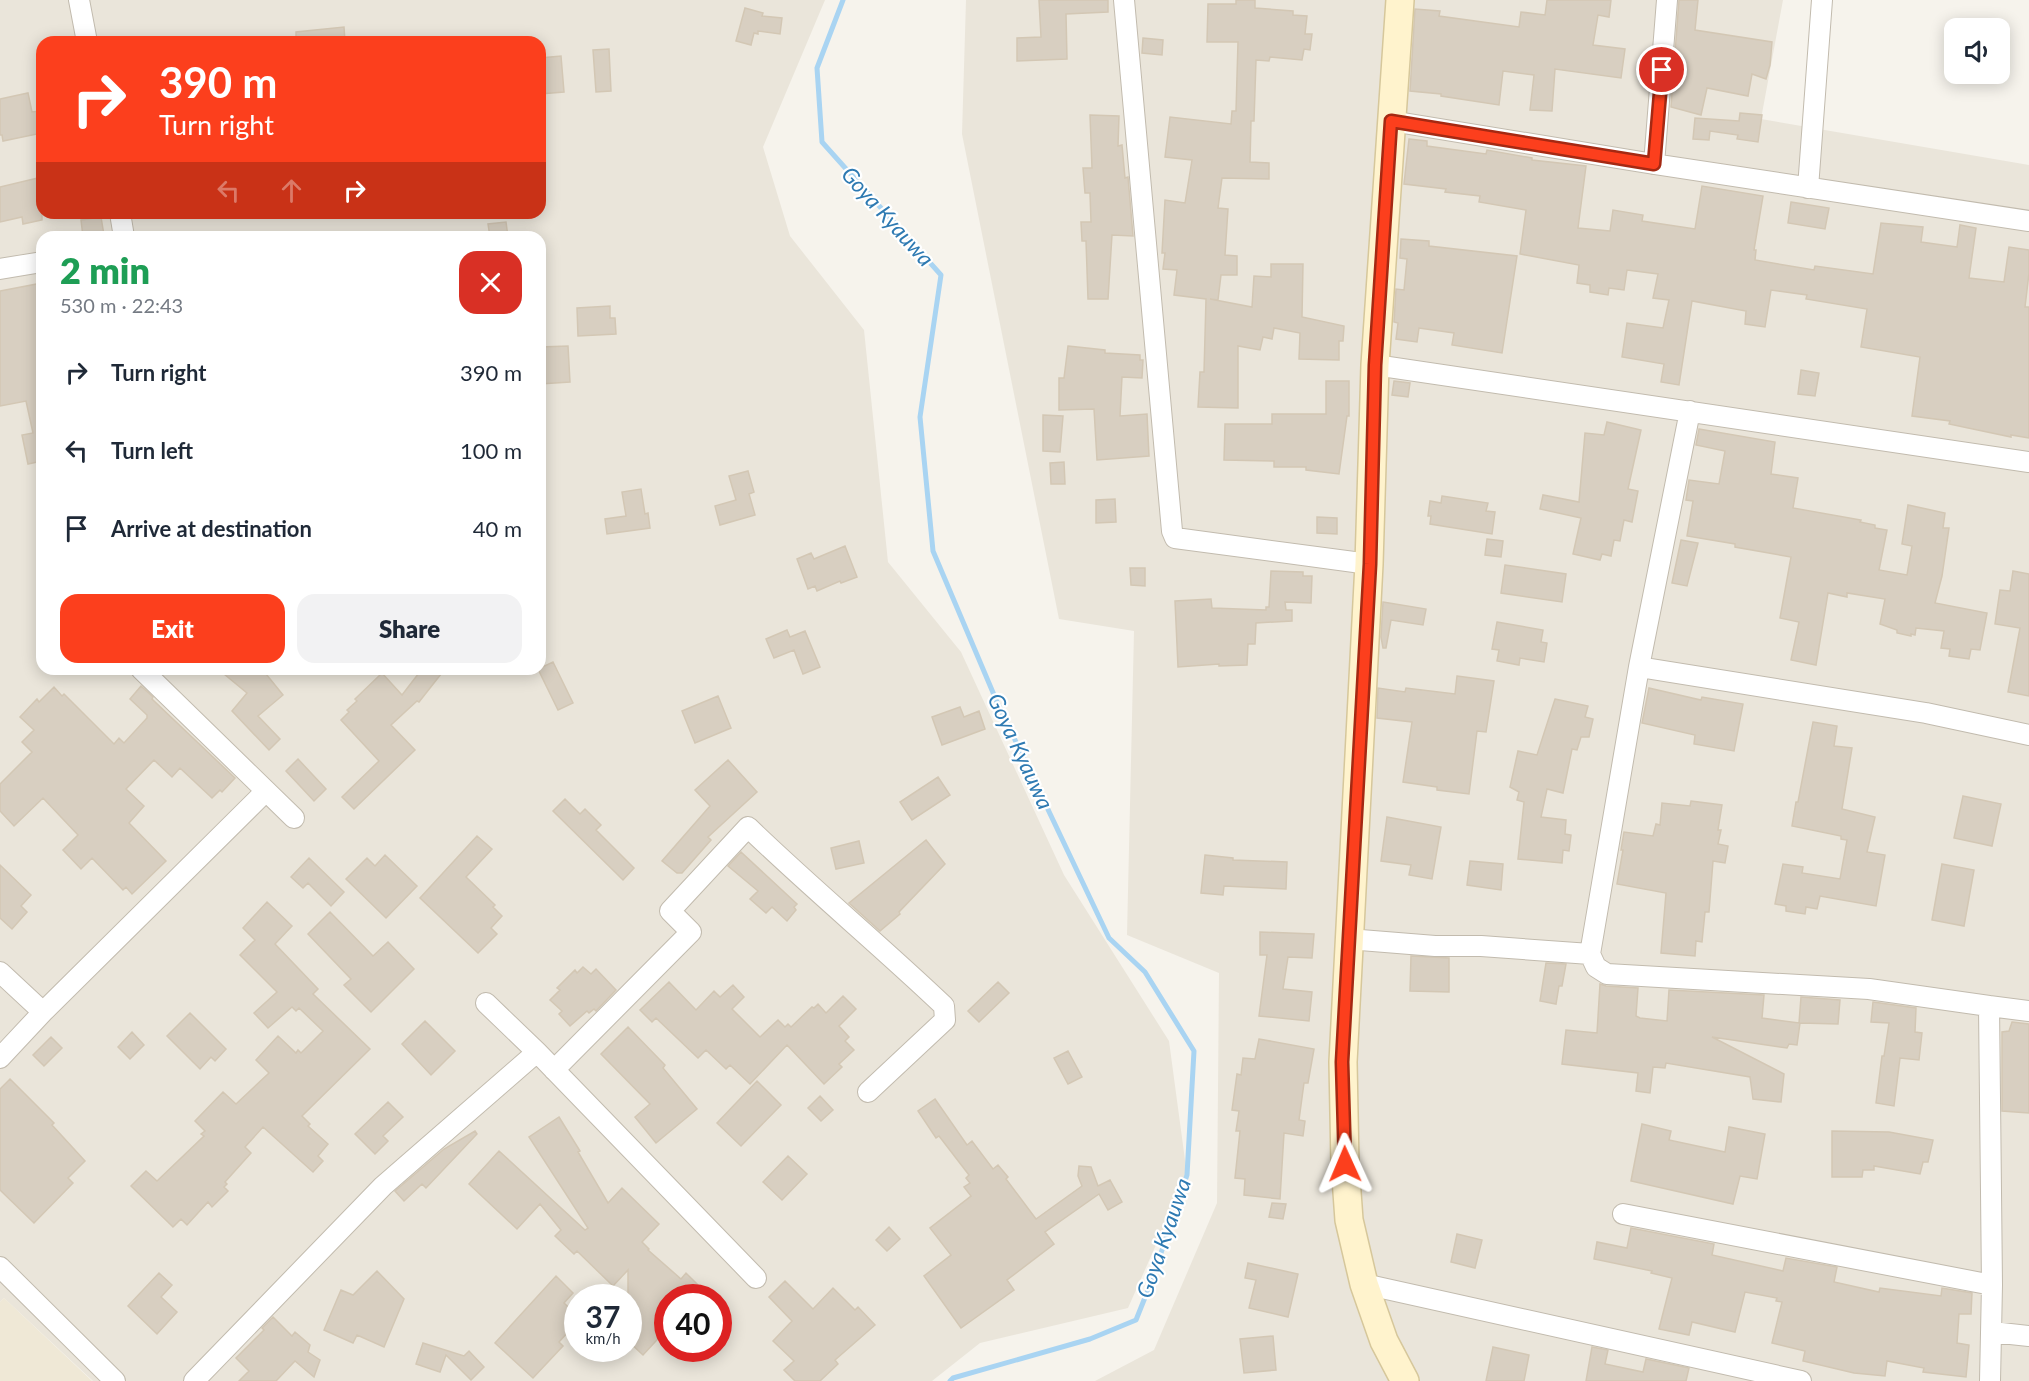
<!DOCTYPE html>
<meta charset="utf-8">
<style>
body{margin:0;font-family:Lato,sans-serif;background:#f2f2f3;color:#1f2937;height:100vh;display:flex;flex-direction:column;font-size:22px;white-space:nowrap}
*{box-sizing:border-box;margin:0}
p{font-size:20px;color:#747a83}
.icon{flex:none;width:33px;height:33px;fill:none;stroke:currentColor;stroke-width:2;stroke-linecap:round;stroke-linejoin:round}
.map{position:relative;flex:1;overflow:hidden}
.sheet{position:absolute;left:36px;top:231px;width:510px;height:444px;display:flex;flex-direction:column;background:#fff;border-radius:18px;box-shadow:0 3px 15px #0003}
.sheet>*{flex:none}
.top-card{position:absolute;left:36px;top:36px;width:510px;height:183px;border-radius:18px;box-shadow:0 3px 15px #0003;background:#fc3f1d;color:#fff;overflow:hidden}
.buttons{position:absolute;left:1944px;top:18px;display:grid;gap:12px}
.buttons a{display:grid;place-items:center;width:66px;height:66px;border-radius:12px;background:#fff;box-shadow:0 3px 15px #0003;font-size:30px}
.speed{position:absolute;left:564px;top:1284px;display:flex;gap:12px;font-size:30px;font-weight:700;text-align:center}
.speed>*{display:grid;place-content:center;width:78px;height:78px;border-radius:50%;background:#fff;box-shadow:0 3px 15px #0003;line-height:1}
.speed small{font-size:15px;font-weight:400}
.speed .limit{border:9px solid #d22;background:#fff;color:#111}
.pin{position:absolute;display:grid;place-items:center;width:51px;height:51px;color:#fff;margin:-26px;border:3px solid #fff;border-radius:50%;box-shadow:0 2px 6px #0007}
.me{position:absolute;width:66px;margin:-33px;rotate:359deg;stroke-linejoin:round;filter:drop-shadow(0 0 4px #0008)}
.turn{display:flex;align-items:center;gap:21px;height:126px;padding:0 24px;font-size:27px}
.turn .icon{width:78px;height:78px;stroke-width:2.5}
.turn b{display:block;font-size:42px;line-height:51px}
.lanes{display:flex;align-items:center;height:57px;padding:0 24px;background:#0003;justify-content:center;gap:30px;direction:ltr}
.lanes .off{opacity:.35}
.round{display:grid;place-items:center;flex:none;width:63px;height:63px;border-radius:18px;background:#f2f2f3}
.head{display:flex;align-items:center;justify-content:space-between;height:102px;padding:0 24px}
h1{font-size:36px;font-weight:800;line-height:45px;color:#1e9e55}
.cta{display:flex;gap:12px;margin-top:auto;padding:12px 24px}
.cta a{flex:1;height:69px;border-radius:18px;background:#fc3f1d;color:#fff;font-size:24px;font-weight:800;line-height:69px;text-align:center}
.cta a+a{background:#f2f2f3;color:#1f2937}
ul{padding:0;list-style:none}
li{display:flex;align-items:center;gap:18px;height:78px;padding:0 24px}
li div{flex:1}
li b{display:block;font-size:22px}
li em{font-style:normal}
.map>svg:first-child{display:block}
.residential{fill:#eae5da;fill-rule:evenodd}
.education{fill:#efe8d6}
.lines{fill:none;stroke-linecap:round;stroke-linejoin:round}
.stream{stroke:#a9d4f2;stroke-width:5}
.building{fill:#d8cfc1;stroke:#d3c7b4;stroke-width:1.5}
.street-casing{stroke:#c2bbae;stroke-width:22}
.secondary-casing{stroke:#d6c79b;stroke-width:30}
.street{stroke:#fff;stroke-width:20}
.secondary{stroke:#fff3cd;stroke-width:27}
.route-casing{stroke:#a42913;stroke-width:15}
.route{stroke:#fc3f1d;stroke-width:10}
.labels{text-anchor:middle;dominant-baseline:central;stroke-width:4.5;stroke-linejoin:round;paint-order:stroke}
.water-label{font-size:22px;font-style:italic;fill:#2e7ab2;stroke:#fff}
</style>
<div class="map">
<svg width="2029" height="1381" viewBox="0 0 2029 1381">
<rect width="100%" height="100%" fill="#f6f3ec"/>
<path class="residential" d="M0 0H825L763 147 790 236 864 330 888 562 961 652 1064 875 1169 1041 1187 1175 1128 1308 980 1343 932 1381H93L4 1298 0 1302ZM42 42H540V213H42ZM42 237H540V669H42ZM578 1298H628V1348H578ZM668 1298H718V1348H668Z
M966 0H1783L1761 119 2029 165V1381H1764L1744 1379 1753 1381H1095L1154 1350 1217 1203 1219 973 1127 935 1134 631 1059 619 962 134Z"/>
<path class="education" d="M4 1298 92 1381H0V1302Z"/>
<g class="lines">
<path class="stream" d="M843 0 817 68 822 142 941 275 920 417 933 551 997 702 1109 938 1145 972 1194 1051 1187 1175 1152 1280 1136 1320 1090 1339 953 1378 950 1381"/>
</g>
<path class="building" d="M1039 0H1108V12L1066 14 1067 59 1017 61V38L1041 37Z
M1236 0H1255V8L1293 11V15L1307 16 1305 34H1312L1310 50 1304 49 1302 60 1270 57 1269 61 1256 60 1254 121H1251L1250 162 1269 163V179L1222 178 1218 208 1228 209 1225 255 1237 256V275H1221L1218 300 1210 299 1252 307 1254 276 1271 277V264H1303L1302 317 1344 326 1343 341H1339V360L1299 359 1300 333 1274 328 1272 339 1263 337 1260 350 1238 346V408L1198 407 1200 372H1204L1206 299 1174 295 1177 270 1163 269 1165 253H1162L1165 200 1185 203 1192 160 1165 157 1170 117 1231 124 1232 111H1236L1238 42H1207L1208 4H1236Z
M1547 0H1611L1609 17 1598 15 1593 45 1625 49 1621 78 1555 69 1552 111 1530 110 1534 75 1503 71 1499 105 1441 96V94L1410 91 1415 9 1440 11 1439 16 1519 27 1521 12 1545 15Z
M1679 0H1698L1695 30 1772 42 1770 65 1766 79 1752 74 1748 96 1707 88 1701 115 1671 107 1673 79 1679 53H1675Z
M745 8 763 13 762 16 782 18 780 34 758 31V34L754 33 751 45 736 41Z
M344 27 345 42H296V32Z
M1143 38 1163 40 1162 55 1142 53Z
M609 49 611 91 596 92 593 50Z
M561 56 564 92 540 94V58Z
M28 93 32 112 40 111 42 133 3 141 2 135H0V99Z
M1740 113 1762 115 1758 142 1737 139 1738 135 1710 131 1709 140 1693 139 1695 118 1739 121Z
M1090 115 1119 116 1118 146 1122 145 1125 178 1128 177 1133 236 1112 235 1108 299H1088L1086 241H1082L1081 222H1091L1090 193H1085L1083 168H1092Z
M1409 139 1427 141V146L1486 154 1487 150 1532 158V160L1586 166 1578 228 1610 231 1613 210 1643 215 1642 221 1695 229 1702 186 1763 196 1754 250H1756L1755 260 1814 270 1815 266 1873 274 1881 223 1923 227 1921 242 1957 247 1960 225 1976 228 1969 278 2004 282 2009 247 2029 250V273L2025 307H2029V438L2011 435V437L1949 424 1950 421 1912 416 1920 357 1861 347 1867 309 1806 299 1807 295 1771 290 1765 327 1745 324 1746 311 1692 301 1679 385 1661 382 1664 364 1622 357 1627 323 1663 328 1669 300 1653 298 1658 274 1627 270 1624 290 1609 288 1608 295 1590 292V285L1577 283 1579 265 1520 254 1526 210 1479 202 1480 196 1445 192 1446 189 1404 184Z
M42 177V220L23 224 22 217 0 222V187Z
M1791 202 1829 208 1825 229 1788 223Z
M101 217 104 235 83 237 81 220Z
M506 222 508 237H490L488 224Z
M1401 239 1429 241V246L1517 256 1502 353 1452 345 1454 333 1419 328 1417 342 1396 339 1398 323 1394 322 1396 289 1404 290 1407 259 1400 258Z
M42 283V461L28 464 22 435 33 433 26 401 0 406V291Z
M610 306V318H615L616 334 578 336 577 308Z
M568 346 570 382 540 384V347Z
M1068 346 1105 350V353L1140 355V360H1143L1142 378 1122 377 1120 416 1147 414 1149 456 1097 460 1094 409 1059 410V378H1064Z
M1801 370 1819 373 1815 396 1798 394Z
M1326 381H1349V416H1347L1339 474 1306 470V467H1274V461L1224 460 1225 424H1272V414H1326Z
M1394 381 1410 383 1408 397 1392 395Z
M1043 415 1063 416 1060 452 1043 451Z
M1607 422 1641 430 1628 489 1638 491 1632 522 1624 520 1620 541 1614 540 1611 556 1602 554 1600 560 1573 554 1581 518 1540 509 1543 495 1579 502 1585 433 1604 435Z
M1699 429 1775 442 1771 474 1798 478 1793 508 1861 520 1860 522 1875 525V528L1887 530 1879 570 1907 575 1912 546 1902 544 1908 505 1945 513 1943 528H1949L1942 576 1935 603 1987 613 1980 650 1971 649 1969 659 1949 656 1950 649 1941 648 1944 631 1916 628 1915 635 1911 634V636L1897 633V630L1880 624 1885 599 1847 593V597L1828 593 1816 665 1791 660 1799 622 1780 618 1791 557 1735 547V544L1687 536 1693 501 1686 500 1689 480 1719 484 1725 451 1696 445Z
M1064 462 1065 484H1051L1050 463Z
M748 471 754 492 749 494 755 515 720 525 715 506 736 500 729 476Z
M641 489 645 514 648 513 650 528 607 534 605 519 626 516 622 492Z
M1442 496 1488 503 1486 511 1495 512 1492 534 1430 524 1431 516H1428L1430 501 1441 503Z
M1115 499 1116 522 1096 523V500Z
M1317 517 1337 518V534L1317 533Z
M1487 539 1503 541 1501 557 1485 555Z
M1681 540 1698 543 1687 586 1672 583Z
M845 546 857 577 841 583 840 581 817 591 815 586 808 589 797 559 811 553 814 559Z
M1505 565 1566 574 1562 602 1501 593Z
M1130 568H1145V586L1131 585Z
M1271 571 1303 572V576H1312L1311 603 1285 602 1286 610H1292V621L1256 623 1255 644H1248L1247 665 1219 666V664L1178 667 1175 601 1211 599 1212 608 1266 610V607H1269Z
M2013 571 2029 574V696L2008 692 2020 628 1995 624 2000 590 2010 591Z
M1383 602 1426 609 1423 625 1391 620 1386 648H1383L1381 637Z
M1497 622 1543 630 1541 642 1547 643 1544 662 1520 658 1519 665 1497 661 1499 650 1492 649Z
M787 630 790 637 805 631 820 667 803 674 794 650 774 658 766 639Z
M553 662 573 703 558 710 538 669Z
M218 669H262L283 695 258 716 280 739 269 750 232 711 247 693Z
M422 669H445L419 702 417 701 391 725 415 750 354 809 342 797 379 761 341 720 349 712 347 710 357 701 355 699 382 673 402 695Z
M1457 676 1494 681 1486 732 1477 731 1469 794 1437 790V787L1403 782 1412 722 1377 718 1378 688 1405 692 1406 688 1455 694Z
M141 686 153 697 152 699 235 778 222 792 220 790 212 798 180 768 172 777 154 760 126 789 144 806 129 823 166 861 132 894 126 887 123 890 92 858 81 869 63 850 78 835 43 798 14 826 0 811V784L32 752 22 742 34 730 20 717 37 699 39 702 54 687 62 696 64 694 114 744 119 738 124 743 147 718V715L130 699Z
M1649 688 1701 700 1702 697 1743 704 1734 751 1694 744 1695 735 1642 723Z
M718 696 731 728 695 743 682 711Z
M1555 699 1588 706 1585 717 1593 719 1589 737H1581L1577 750 1572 749 1563 793 1547 789 1541 817 1566 820 1565 834 1571 835 1569 851 1563 850 1562 863 1518 859 1524 802 1517 800 1519 792 1510 787 1518 751 1537 755Z
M960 707 964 717 979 711 985 729 942 745 932 717Z
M1813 722 1837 726 1834 746 1852 748 1842 809 1875 817 1867 852 1885 855 1876 906 1820 896 1817 909 1806 907 1805 914 1786 911V906L1775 904 1783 864 1803 867 1802 873 1840 879 1847 840 1841 839V836L1792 826 1796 802H1798Z
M298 759 326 789 314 801 286 771Z
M728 760 757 792 708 837 711 840 682 873H677L662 861 710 806 695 790Z
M938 777 950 795 912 820 900 802Z
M1963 796 2001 804 1992 846 1954 838Z
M565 799 580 814 585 809 601 825 596 830 634 868 623 880 553 811Z
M1691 801 1722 805 1718 830H1721L1718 844 1728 846 1725 863 1713 861 1709 912H1705L1702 942 1696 941 1695 956 1661 953 1666 893 1617 884 1623 850H1621L1624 832 1653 836 1656 824 1660 825 1662 803 1690 806Z
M1387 817 1441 827 1432 879 1409 875 1411 865 1381 861Z
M477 836 492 849 466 877 495 905 493 907 502 916 491 928 497 934 478 953 420 898Z
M926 840 945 864 899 912 900 914 880 931 849 903Z
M859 841 864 863 836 869 831 848Z
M741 852 797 904 794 907 796 910 787 921 772 907 766 913 750 899 758 891 728 866Z
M385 855 417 886 386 918 346 879 367 858 375 866Z
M1205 855 1233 858V860L1287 862 1286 889 1224 886 1223 895 1201 893Z
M309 858 344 892 331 906 308 883 303 888 291 877Z
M1470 861 1503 864 1501 890 1467 885Z
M1942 864 1974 870 1964 926 1932 920Z
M0 865 31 895 21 906 27 912 12 929 0 918Z
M267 902 292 926 275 944 318 989 313 994 370 1049 302 1116 310 1124 308 1126 328 1144 318 1156 323 1161 313 1172 263 1127 245 1147 251 1153 225 1182 227 1184 224 1187 228 1191 212 1207 208 1202 187 1225 181 1219 173 1227 131 1186 146 1171 157 1181 204 1136 201 1134 205 1131 195 1121 223 1092 236 1104 269 1073 256 1060 278 1036 296 1053 298 1050 301 1053 323 1031 299 1008 296 1011 292 1007 268 1028 254 1013 277 992 240 955 255 940 243 928Z
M330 912 373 956 388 942 414 969 371 1012 344 985 351 979 308 934Z
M1260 932 1314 934 1312 958 1288 957 1283 989 1312 992 1309 1021 1259 1016 1267 955H1260Z
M1411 956 1449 958V992L1410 991Z
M1546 963 1566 964 1562 986H1559L1556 1004 1540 1001Z
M583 967 591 974 596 969 616 990 596 1011 594 1009 589 1013 587 1011 570 1026 559 1014 562 1011 550 1000 560 990 557 988 575 970 577 973Z
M669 982 696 1010 714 991 720 997 733 985 744 997 732 1009 760 1037 778 1020 785 1027 788 1024 791 1027 812 1007 814 1008 818 1004 826 1013 843 996 856 1009 839 1026 849 1037 845 1041 854 1050 839 1064 842 1067 824 1084 787 1045 750 1084 730 1065 726 1069 706 1050 698 1058 656 1018 652 1022 640 1010Z
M998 982 1009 993 979 1022 968 1011Z
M1600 984 1606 986 1638 988 1636 1016 1640 1018 1667 1021 1669 990 1764 995 1762 1018 1799 1023 1801 997 1840 1000 1838 1024 1800 1023 1797 1045 1789 1044 1787 1048 1712 1037 1784 1074 1781 1102 1753 1099 1750 1077 1666 1063 1665 1068 1653 1067 1650 1093 1636 1091 1638 1073 1562 1064 1566 1030 1597 1033Z
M1873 1002 1916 1008 1915 1032 1922 1033 1919 1060 1900 1058 1894 1106 1876 1103 1882 1056H1884L1889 1023 1871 1022Z
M190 1013 226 1049 215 1061 211 1057 200 1069 167 1036Z
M425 1021 455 1051 431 1075 402 1044Z
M2012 1022 2029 1024V1113L2002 1111V1032L2009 1031Z
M628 1027 665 1065 663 1068 697 1109 656 1143 635 1117 650 1104 601 1054Z
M132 1032 144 1045 130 1059 118 1047Z
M51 1037 62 1048 44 1066 33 1055Z
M1259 1039 1314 1049 1308 1083H1304L1299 1120 1305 1121 1303 1136 1284 1133 1280 1199 1244 1195 1245 1179 1235 1178 1240 1131H1236L1239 1111 1232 1110 1237 1074 1241 1075 1243 1058 1255 1059Z
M1068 1051 1082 1077 1068 1084 1054 1058Z
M10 1079 54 1123 52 1125 85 1161 68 1178 73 1183 34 1223 0 1190V1089Z
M757 1081 781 1105 741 1146 717 1123Z
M820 1096 833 1110 821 1121 808 1108Z
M935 1099 967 1145 972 1141 993 1169 998 1165 1008 1177 1006 1179 1036 1219 1082 1186 1078 1176 1079 1166 1091 1167 1098 1186 1110 1180 1122 1202 1108 1210 1099 1194 1045 1232 1054 1244 1007 1280 1014 1290 961 1328 924 1276 951 1255 930 1228 971 1196 964 1187 970 1183 966 1178 969 1175 939 1136 936 1138 918 1111Z
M388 1102 403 1117 383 1136 388 1141 375 1154 355 1134Z
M559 1117 580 1151 578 1152 608 1203 622 1188 659 1224 642 1242 649 1249 648 1250 681 1279 686 1273 698 1285 696 1287 707 1298H668V1328L643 1355 628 1341V1270L613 1286 577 1251 574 1254 555 1236 561 1230 540 1204 517 1229 469 1184 499 1151 585 1230 588 1228 529 1137Z
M1642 1124 1671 1131 1669 1140 1725 1152 1729 1127 1765 1134 1757 1179 1740 1176 1733 1204 1631 1181Z
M475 1131 477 1134 426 1188 422 1184 404 1201 395 1191 444 1149Z
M1832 1131 1889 1132 1933 1140 1928 1162H1923L1920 1174 1874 1166V1170H1863L1862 1177H1832Z
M788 1156 807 1174 782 1200 763 1182Z
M1272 1203 1286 1204 1283 1219 1269 1217Z
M889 1227 900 1239 887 1251 876 1240Z
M1631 1228 1714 1244 1712 1255 1783 1271 1786 1258 1837 1267 1834 1282 1879 1292 1880 1288 1941 1296 1942 1288 1972 1293 1971 1314H1959L1957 1343 1969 1345 1966 1377 1923 1372 1924 1368 1887 1361 1885 1376 1854 1373 1803 1361 1805 1351 1772 1343 1782 1302 1776 1301 1777 1298 1745 1292 1735 1332 1692 1322 1689 1335 1659 1329 1672 1278 1651 1273 1652 1271 1594 1259 1597 1242 1627 1248Z
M1457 1234 1482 1240 1475 1268 1451 1262Z
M1248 1263 1298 1274 1288 1317 1249 1308 1256 1280 1245 1278Z
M377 1271 404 1299 384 1347 357 1335 353 1343 324 1330 341 1290 353 1295Z
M159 1273 172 1285 161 1297 177 1312 157 1334 128 1306Z
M556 1276 573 1293 564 1303 578 1316V1321L559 1342 563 1346 533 1378 495 1343Z
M785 1281 813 1309 833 1288 855 1310 858 1307 875 1325 835 1360 838 1364 820 1381H795L784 1370 794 1361 773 1341 792 1321 769 1297Z
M273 1317 292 1336 295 1332 310 1345 308 1352 320 1360 314 1377 295 1361 276 1381H239L249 1371 236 1358 264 1330 262 1328Z
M1273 1336 1276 1370 1244 1373 1240 1339Z
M423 1343 464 1356 469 1351 484 1367 471 1380 446 1355 440 1372 416 1364Z
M1493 1347 1529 1355 1524 1381H1486Z
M1592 1347 1608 1350 1605 1364 1643 1372 1646 1359 1689 1368 1686 1381H1586Z"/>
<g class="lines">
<g class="street-casing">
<path id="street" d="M79 0 87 42
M1124 0 1172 531 1175 538 1369 564
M1391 121 1654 164 2029 221
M1654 164 1667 0
M1808 188 1822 0
M120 213 124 237
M0 269 42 262
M1375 365 2029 462
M1690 411 1639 667 1590 954 1596 967 1607 974 1869 989 1989 1006 1992 1285 1990 1381
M1639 667 1926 713 2029 735
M141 669 294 818
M1348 939 1435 946H1481L1590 954
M0 972 43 1012
M486 1003 537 1052 756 1278
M1989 1006 2029 1011
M0 1058 43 1012 266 791
M554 1070 691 932 670 911 748 827C811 888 880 945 944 1006L945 1020 868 1092
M1623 1214 1992 1285
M0 1267 115 1381
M1364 1284 1801 1381
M1992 1332 2029 1336
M194 1381 383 1186 537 1052"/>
</g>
<g class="secondary-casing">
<path id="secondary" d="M1400 0 1375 365 1369 564 1343 1062 1345 1164 1349 1220 1364 1284 1384 1341 1405 1381"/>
</g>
<use href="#street" class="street"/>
<use href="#secondary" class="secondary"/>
</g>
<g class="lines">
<g class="route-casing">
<path id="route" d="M1345 1164 1342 1062 1370 564 1375 365 1391 121 1654 164 1662 70"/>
</g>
<use href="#route" class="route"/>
</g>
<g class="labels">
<g class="water-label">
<text transform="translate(888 216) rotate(48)">Goya Kyauwa</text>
<text transform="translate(1021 751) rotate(65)">Goya Kyauwa</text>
<text transform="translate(1163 1238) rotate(-71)">Goya Kyauwa</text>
</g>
</g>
</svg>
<div class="buttons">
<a><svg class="icon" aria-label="sound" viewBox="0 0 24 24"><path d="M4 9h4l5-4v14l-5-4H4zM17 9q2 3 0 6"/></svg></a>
</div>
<div class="speed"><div>37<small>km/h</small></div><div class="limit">40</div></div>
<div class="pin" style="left:1662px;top:70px;background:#d93025"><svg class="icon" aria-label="arrive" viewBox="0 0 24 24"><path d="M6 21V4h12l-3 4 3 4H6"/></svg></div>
<svg class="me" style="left:1345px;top:1164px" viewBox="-20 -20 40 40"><path d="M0-17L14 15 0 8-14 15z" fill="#fc3f1d" stroke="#fff" stroke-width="4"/></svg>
<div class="top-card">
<div class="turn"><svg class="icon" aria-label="right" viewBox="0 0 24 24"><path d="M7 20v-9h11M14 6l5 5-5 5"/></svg><div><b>390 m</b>Turn right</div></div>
<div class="lanes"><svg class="icon off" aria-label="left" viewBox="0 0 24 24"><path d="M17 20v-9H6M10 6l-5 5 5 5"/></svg><svg class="icon off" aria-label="ahead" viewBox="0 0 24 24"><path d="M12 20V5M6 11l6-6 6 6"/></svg><svg class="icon" aria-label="right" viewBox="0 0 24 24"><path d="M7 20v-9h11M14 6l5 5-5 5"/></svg></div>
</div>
<section class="sheet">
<div class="head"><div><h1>2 min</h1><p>530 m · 22:43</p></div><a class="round" style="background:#d93025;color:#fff"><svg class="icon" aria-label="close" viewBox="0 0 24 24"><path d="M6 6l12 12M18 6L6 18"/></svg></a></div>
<ul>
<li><svg class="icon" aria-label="right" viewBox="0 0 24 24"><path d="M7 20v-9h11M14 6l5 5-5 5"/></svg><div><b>Turn right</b></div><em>390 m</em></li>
<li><svg class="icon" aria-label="left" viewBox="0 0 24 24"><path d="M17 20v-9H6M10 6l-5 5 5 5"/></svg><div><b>Turn left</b></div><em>100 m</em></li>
<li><svg class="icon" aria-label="arrive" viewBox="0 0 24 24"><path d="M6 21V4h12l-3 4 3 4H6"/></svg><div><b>Arrive at destination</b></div><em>40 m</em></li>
</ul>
<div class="cta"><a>Exit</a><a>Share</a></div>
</section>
</div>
